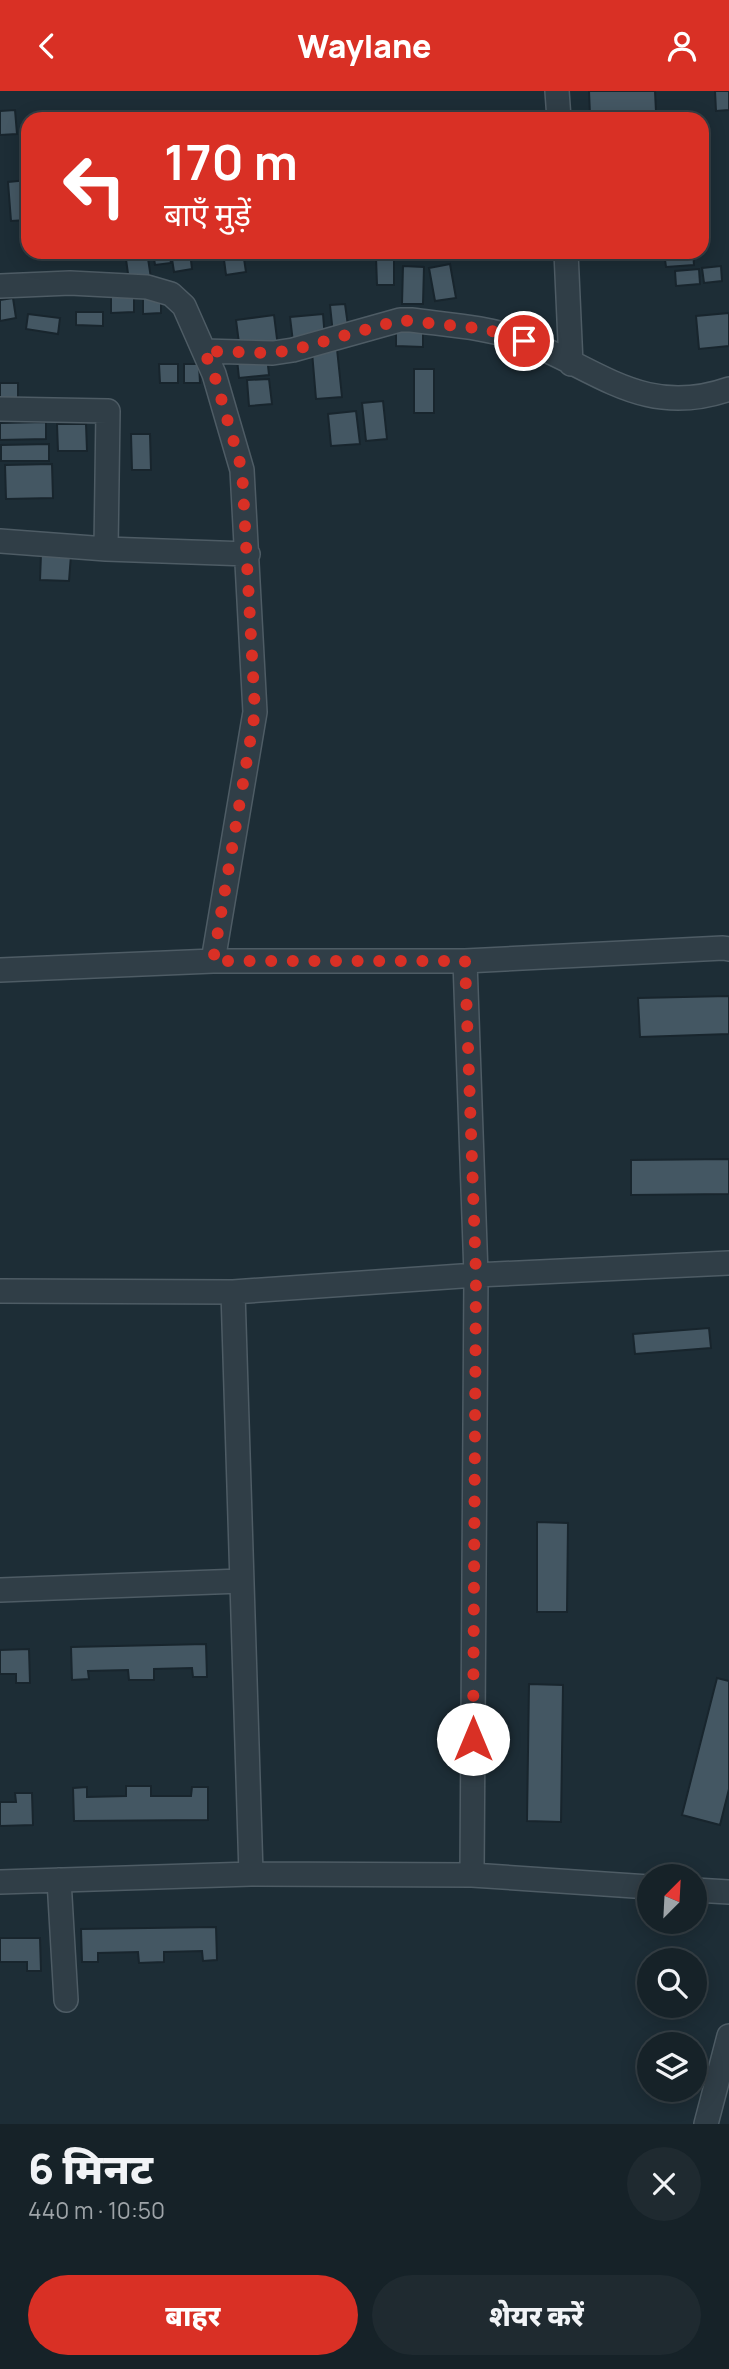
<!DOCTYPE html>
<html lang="hi">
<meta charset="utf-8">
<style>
body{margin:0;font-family:Manrope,"Noto Sans Devanagari",sans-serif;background:#1f2a30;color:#f1f3f6;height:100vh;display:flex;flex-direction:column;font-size:26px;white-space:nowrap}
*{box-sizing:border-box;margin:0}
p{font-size:23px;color:#9ea4a8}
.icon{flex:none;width:38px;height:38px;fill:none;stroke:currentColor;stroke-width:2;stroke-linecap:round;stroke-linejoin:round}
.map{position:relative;height:2033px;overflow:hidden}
.details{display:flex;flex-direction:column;background:#162228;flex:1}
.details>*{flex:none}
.top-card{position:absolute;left:21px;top:21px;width:688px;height:147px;border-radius:21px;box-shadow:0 4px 18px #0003,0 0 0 2px #353f45;background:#d93025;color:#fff;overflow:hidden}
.needle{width:46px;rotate:24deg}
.tools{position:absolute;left:637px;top:1773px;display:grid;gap:14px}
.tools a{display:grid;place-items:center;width:70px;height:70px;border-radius:50%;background:#162228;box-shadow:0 4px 18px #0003,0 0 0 2px #353f45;font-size:35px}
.pin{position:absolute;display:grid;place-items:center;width:60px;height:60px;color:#fff;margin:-30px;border:4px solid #fff;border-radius:50%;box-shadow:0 2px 7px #0007}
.me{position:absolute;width:77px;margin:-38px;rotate:0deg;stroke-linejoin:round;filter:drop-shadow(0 0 5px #0008)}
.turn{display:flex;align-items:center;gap:24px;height:147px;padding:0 28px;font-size:32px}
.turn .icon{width:91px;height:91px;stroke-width:2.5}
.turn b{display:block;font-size:49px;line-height:60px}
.round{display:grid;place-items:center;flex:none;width:74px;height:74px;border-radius:37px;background:#1f2a30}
.head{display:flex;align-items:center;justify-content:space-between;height:119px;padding:0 28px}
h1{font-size:42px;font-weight:800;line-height:52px}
.cta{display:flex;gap:14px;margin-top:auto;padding:14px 28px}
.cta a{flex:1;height:80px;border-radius:42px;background:#d93025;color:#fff;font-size:28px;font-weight:800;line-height:80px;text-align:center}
.cta a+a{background:#1f2a30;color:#f1f3f6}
header{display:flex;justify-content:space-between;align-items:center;height:91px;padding:0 28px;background:#d93025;color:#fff;font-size:32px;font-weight:800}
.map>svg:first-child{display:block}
.building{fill:#445763;stroke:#18252d;stroke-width:2}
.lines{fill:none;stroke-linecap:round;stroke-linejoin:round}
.minor-casing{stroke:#4e5c65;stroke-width:26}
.minor{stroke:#303e47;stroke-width:23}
.route{stroke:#d93025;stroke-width:12;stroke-dasharray:0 21.6}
</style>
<header><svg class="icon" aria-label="back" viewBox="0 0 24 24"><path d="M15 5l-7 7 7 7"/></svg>Waylane<svg class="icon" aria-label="person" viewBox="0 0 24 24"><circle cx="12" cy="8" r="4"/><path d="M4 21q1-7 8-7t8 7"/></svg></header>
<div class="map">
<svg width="729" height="2033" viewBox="0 0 729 2033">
<rect width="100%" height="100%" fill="#1d2d36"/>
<path class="building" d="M589 0H655L656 21 590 25Z
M715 0H729V19L716 20Z
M15 19 17 43 0 44V20Z
M28 89V129L11 130 8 91Z
M125 161H147L151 187 129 190Z
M153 161H169L171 172 155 174Z
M171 161H190L192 178 174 181Z
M223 161H243L246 181 226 184Z
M664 161H693L694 174 666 176Z
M376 166H394V194H377Z
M450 173 456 207 435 210 429 177Z
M403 175 424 176 423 213H402Z
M721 175 722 190 704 192 702 177Z
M699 178 700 193 676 195 675 180Z
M111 204H134V221L111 222Z
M143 206H161V222L143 223Z
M13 207 16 227 0 230V209Z
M345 213 349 242 333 243 330 214Z
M76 221H103V235L76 234Z
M729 222V255L699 258 696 225Z
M28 223 60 227 58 243 26 238Z
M323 223 325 248 293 251 290 226Z
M274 224 278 256 240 260 236 229Z
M396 235H423V256L396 255Z
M337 258 342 306 316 308 312 261Z
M267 265 269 284 239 287 237 268Z
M159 273H178V292H160Z
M184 273H199L200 292H184Z
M414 278H434V322H414Z
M269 288 272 313 249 315 247 289Z
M0 292H18V315H0Z
M383 310 387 348 366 350 362 312Z
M356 320 360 353 331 355 328 323Z
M46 331V348L0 349V332Z
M57 333H86L87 360H58Z
M131 343H150L151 379H132Z
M49 353V370H1V354Z
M52 373 53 407 6 408 5 374Z
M41 463 71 464 69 490 40 489Z
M729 905V943L640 946 638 907Z
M729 1068V1103L631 1104V1069Z
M709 1237 711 1257 635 1263 633 1243Z
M537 1431 568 1432 567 1521H537Z
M206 1553 207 1586H193L192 1577 154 1578V1589H129L128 1579 88 1580 89 1588 72 1589 71 1556Z
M29 1558 30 1592H16V1583H0V1559Z
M717 1587 729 1590V1698L720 1734 682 1724Z
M529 1593 563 1594 561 1731 527 1730Z
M126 1695H151V1705H191L192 1696H208V1729L74 1730 73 1697 87 1696V1706L126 1705Z
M15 1702H32L33 1734 0 1735V1711H16Z
M216 1836 217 1869 203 1870 202 1860 164 1861V1871L139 1872 138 1861 98 1862V1871H82L81 1838Z
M0 1847H40L41 1880H27V1871H0Z"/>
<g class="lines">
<g class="minor-casing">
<path id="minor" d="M557 0 559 28
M566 161 571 273
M0 195 70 192 147 196 171 203 184 215 214 283 242 379 255 621 213 870
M204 260 273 262 293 259 400 229H411C449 234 487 236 522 249 597 277 643 328 729 298
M0 318 108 320 106 458
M0 450 106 458 248 463
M465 870 476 1184 472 1784
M0 879 213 870H465L723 857 729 858
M0 1200 233 1201 476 1184 729 1172
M233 1201 251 1783
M0 1499 241 1490
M59 1789 66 1909
M0 1791 251 1783 472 1784 649 1796
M695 1799 729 1801
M706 2033 729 1945"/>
</g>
<use href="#minor" class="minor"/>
</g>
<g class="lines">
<path class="route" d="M473 1648 476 1184 465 870H213L255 621 242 379 214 283 204 260 272 262 293 259 400 229 485 238 524 250"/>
</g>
</svg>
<div class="tools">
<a><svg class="needle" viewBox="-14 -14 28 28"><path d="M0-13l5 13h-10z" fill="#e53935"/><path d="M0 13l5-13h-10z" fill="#9ea4a8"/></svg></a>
<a><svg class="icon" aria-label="search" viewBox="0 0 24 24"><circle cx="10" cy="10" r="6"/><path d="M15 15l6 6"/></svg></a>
<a><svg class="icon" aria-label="layers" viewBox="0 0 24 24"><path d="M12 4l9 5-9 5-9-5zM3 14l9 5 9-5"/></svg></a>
</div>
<div class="pin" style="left:524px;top:250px;background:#d93025"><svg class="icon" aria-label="arrive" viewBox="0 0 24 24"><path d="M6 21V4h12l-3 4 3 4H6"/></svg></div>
<svg class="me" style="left:473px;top:1648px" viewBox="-20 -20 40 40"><circle r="19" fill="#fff"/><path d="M0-13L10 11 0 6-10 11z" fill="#d93025"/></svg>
<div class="top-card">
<div class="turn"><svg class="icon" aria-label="left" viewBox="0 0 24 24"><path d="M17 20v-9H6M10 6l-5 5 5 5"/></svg><div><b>170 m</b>बाएँ मुड़ें</div></div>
</div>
</div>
<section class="details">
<div class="head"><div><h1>6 मिनट</h1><p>440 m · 10:50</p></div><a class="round"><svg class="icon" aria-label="close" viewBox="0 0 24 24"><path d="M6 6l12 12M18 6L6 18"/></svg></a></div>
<div class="cta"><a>बाहर</a><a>शेयर करें</a></div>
</section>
